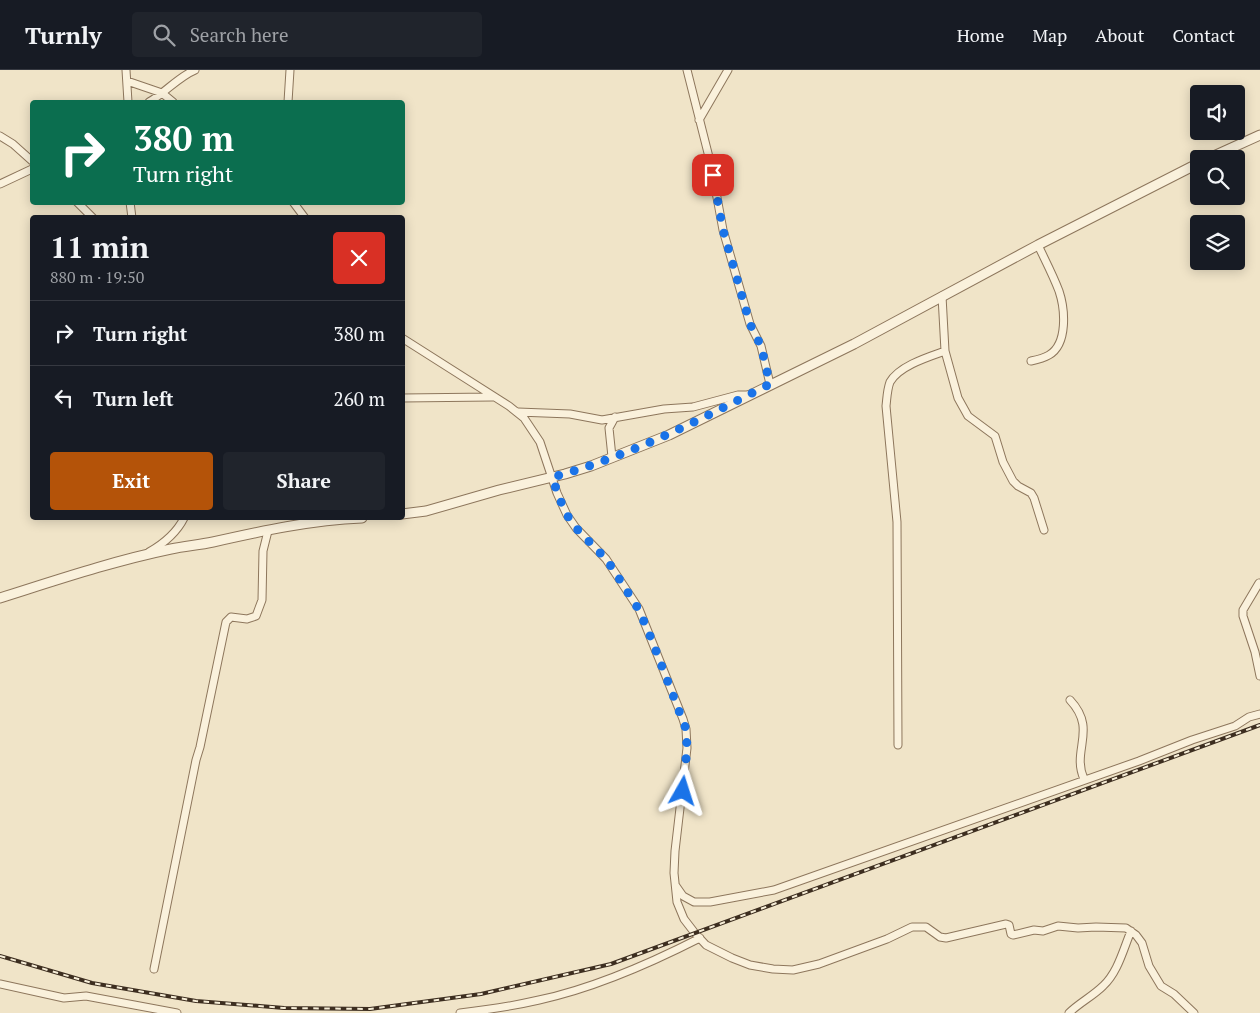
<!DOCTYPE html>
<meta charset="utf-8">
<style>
body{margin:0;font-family:"PT Serif",serif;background:#20242c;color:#f1f3f6;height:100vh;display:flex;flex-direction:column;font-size:19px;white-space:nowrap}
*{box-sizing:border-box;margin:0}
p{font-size:16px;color:#9ea1a6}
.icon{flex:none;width:28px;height:28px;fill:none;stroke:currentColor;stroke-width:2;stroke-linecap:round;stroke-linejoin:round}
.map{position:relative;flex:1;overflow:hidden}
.panel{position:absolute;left:30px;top:145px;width:375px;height:305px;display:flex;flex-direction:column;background:#171b24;border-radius:5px;box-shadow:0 2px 12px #0003}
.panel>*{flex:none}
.hud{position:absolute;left:30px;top:30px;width:375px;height:105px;border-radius:5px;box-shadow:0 2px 12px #0003;background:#0b6e4f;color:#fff;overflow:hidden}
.controls{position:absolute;left:1190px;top:15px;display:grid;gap:10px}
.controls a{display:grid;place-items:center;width:55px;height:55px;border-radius:5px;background:#171b24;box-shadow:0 2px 12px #0003;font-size:25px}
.pin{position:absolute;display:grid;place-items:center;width:42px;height:42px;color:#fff;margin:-21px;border-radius:10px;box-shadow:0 2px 8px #0006}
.me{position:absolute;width:55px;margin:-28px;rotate:6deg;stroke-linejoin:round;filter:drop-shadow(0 0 4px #0008)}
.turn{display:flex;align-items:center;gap:18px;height:105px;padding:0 20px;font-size:22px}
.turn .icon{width:65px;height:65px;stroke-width:2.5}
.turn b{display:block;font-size:35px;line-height:42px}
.round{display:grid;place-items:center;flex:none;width:52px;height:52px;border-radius:5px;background:#20242c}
.summary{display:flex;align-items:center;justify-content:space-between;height:85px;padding:0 20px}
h1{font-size:30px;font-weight:800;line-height:38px}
.action{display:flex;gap:10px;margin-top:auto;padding:10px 20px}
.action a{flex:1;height:58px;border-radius:5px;background:#b45309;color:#fff;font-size:20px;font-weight:800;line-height:58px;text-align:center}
.action a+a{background:#20242c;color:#f1f3f6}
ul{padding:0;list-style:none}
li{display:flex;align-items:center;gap:15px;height:65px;padding:0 20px;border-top:1px solid #363941}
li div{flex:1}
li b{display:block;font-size:19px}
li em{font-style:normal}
header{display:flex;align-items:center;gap:30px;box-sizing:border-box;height:70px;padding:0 25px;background:#171b24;border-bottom:1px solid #363941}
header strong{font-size:24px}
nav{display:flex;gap:28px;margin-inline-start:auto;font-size:18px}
.search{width:350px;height:45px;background:#20242c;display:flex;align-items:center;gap:12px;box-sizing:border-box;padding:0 18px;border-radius:5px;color:#9ea1a6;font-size:19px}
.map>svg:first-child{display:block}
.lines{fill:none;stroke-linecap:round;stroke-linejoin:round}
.minor-casing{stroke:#8d765c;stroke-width:9}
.tertiary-casing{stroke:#8d765c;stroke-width:11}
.minor{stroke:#faf1dc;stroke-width:7}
.tertiary{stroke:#faf1dc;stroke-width:9}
.rail-casing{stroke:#3d2e20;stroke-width:4}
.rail{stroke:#f7eed8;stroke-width:2;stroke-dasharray:5.5;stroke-linecap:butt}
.route{stroke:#1a73e8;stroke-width:9;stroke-dasharray:0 16.2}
</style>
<header>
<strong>Turnly</strong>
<div class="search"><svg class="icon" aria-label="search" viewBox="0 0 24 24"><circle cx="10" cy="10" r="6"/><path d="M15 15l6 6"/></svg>Search here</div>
<nav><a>Home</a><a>Map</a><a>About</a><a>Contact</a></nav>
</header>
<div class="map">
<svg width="1260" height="943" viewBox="0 0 1260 943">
<rect width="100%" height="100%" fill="#f0e4c8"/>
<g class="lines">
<g class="minor-casing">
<path id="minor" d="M126 0 128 32
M687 0 711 95 723 160 750 254 761 276 770 314
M127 11 162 23 173 32
M149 32C165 23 178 7 195 0
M288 32 290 0
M699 50 728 0
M0 66 13 74 32 91
M0 114 32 99
M77 132 93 148
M130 132 132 148
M293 132 305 148
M942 226 945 281 958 328 968 346 995 366 1003 392 1013 411 1018 416 1031 423 1034 428 1044 460
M402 268 509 336 524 348 540 372 557 423 567 445 576 458 606 489 639 539 683 649 686 659 687 678 675 781 674 803 677 832 684 849 694 862 706 875 732 888 750 895 773 899 793 900 819 894 887 869 912 857H926L940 867 946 868 1006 854 1009 855 1011 864 1013 865 1034 860 1043 861 1058 856 1078 858 1096 857 1126 858 1136 865 1142 873 1149 896 1161 916 1174 924 1194 943
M1031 291C1036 290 1044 288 1049 285 1068 274 1065 239 1059 221 1053 205 1045 190 1038 175
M402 328 492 327
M518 342 570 344 602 350 664 339 693 337 738 325H749
M612 387 609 358 615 347
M149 482C163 474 177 462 184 448
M1259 513 1243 540V546L1255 582 1260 606
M1070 630C1098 660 1071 680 1084 709
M898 675 897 452 886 336C887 328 887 320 890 312 899 296 928 287 945 281
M676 816 683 826 694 832H710L774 820 1139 691 1192 670 1235 656 1249 647 1260 644
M154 899 196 690 200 677 226 552 231 547 247 549 256 546 262 530 263 481 268 461
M0 914 64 928 86 926 177 943
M460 943C486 940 513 936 539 930 595 918 649 894 700 868
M1069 943C1079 933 1093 926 1103 916 1118 902 1123 880 1131 861"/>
</g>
<g class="tertiary-casing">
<path id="tertiary" d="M1207 89 1260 65
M402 444 426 441 499 420 565 404 591 396 669 365 854 274 1038 175 1199 93
M0 528C57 510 113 491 171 479 185 476 199 475 213 472 262 461 311 450 362 448"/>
</g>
<use href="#minor" class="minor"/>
<use href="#tertiary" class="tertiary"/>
<g class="rail-casing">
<path id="rail" d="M0 886 92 913 196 931 284 938 370 939 481 924 611 894 1260 655"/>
</g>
<use href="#rail" class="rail"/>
</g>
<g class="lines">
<path class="route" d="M683 721 687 678 686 659 651 568 639 540 613 499 606 489 576 458 567 445 557 423 553 407C630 386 699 350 770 314L761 276 750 254 723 160 713 105"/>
</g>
</svg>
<div class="controls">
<a><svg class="icon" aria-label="sound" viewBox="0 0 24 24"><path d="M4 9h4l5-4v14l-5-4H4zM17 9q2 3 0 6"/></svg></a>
<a><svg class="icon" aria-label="search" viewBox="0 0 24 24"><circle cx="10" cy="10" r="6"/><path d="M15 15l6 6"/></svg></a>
<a><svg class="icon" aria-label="layers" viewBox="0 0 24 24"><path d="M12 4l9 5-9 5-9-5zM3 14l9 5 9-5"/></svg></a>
</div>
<div class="pin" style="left:713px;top:105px;background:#d93025"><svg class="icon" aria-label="arrive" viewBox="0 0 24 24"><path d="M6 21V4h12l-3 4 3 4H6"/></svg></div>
<svg class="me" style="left:683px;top:721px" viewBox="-20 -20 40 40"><path d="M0-17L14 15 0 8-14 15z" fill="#1a73e8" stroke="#fff" stroke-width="4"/></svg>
<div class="hud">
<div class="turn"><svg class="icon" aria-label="right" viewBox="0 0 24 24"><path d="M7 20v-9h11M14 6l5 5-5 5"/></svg><div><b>380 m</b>Turn right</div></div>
</div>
<section class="panel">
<div class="summary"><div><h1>11 min</h1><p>880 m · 19:50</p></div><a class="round" style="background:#d93025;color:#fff"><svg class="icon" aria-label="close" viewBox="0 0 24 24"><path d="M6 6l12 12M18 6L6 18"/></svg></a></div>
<ul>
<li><svg class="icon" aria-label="right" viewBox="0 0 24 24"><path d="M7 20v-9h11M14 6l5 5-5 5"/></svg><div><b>Turn right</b></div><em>380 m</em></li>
<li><svg class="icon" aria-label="left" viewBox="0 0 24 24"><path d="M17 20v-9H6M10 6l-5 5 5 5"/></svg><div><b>Turn left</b></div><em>260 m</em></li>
</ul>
<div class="action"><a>Exit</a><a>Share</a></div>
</section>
</div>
